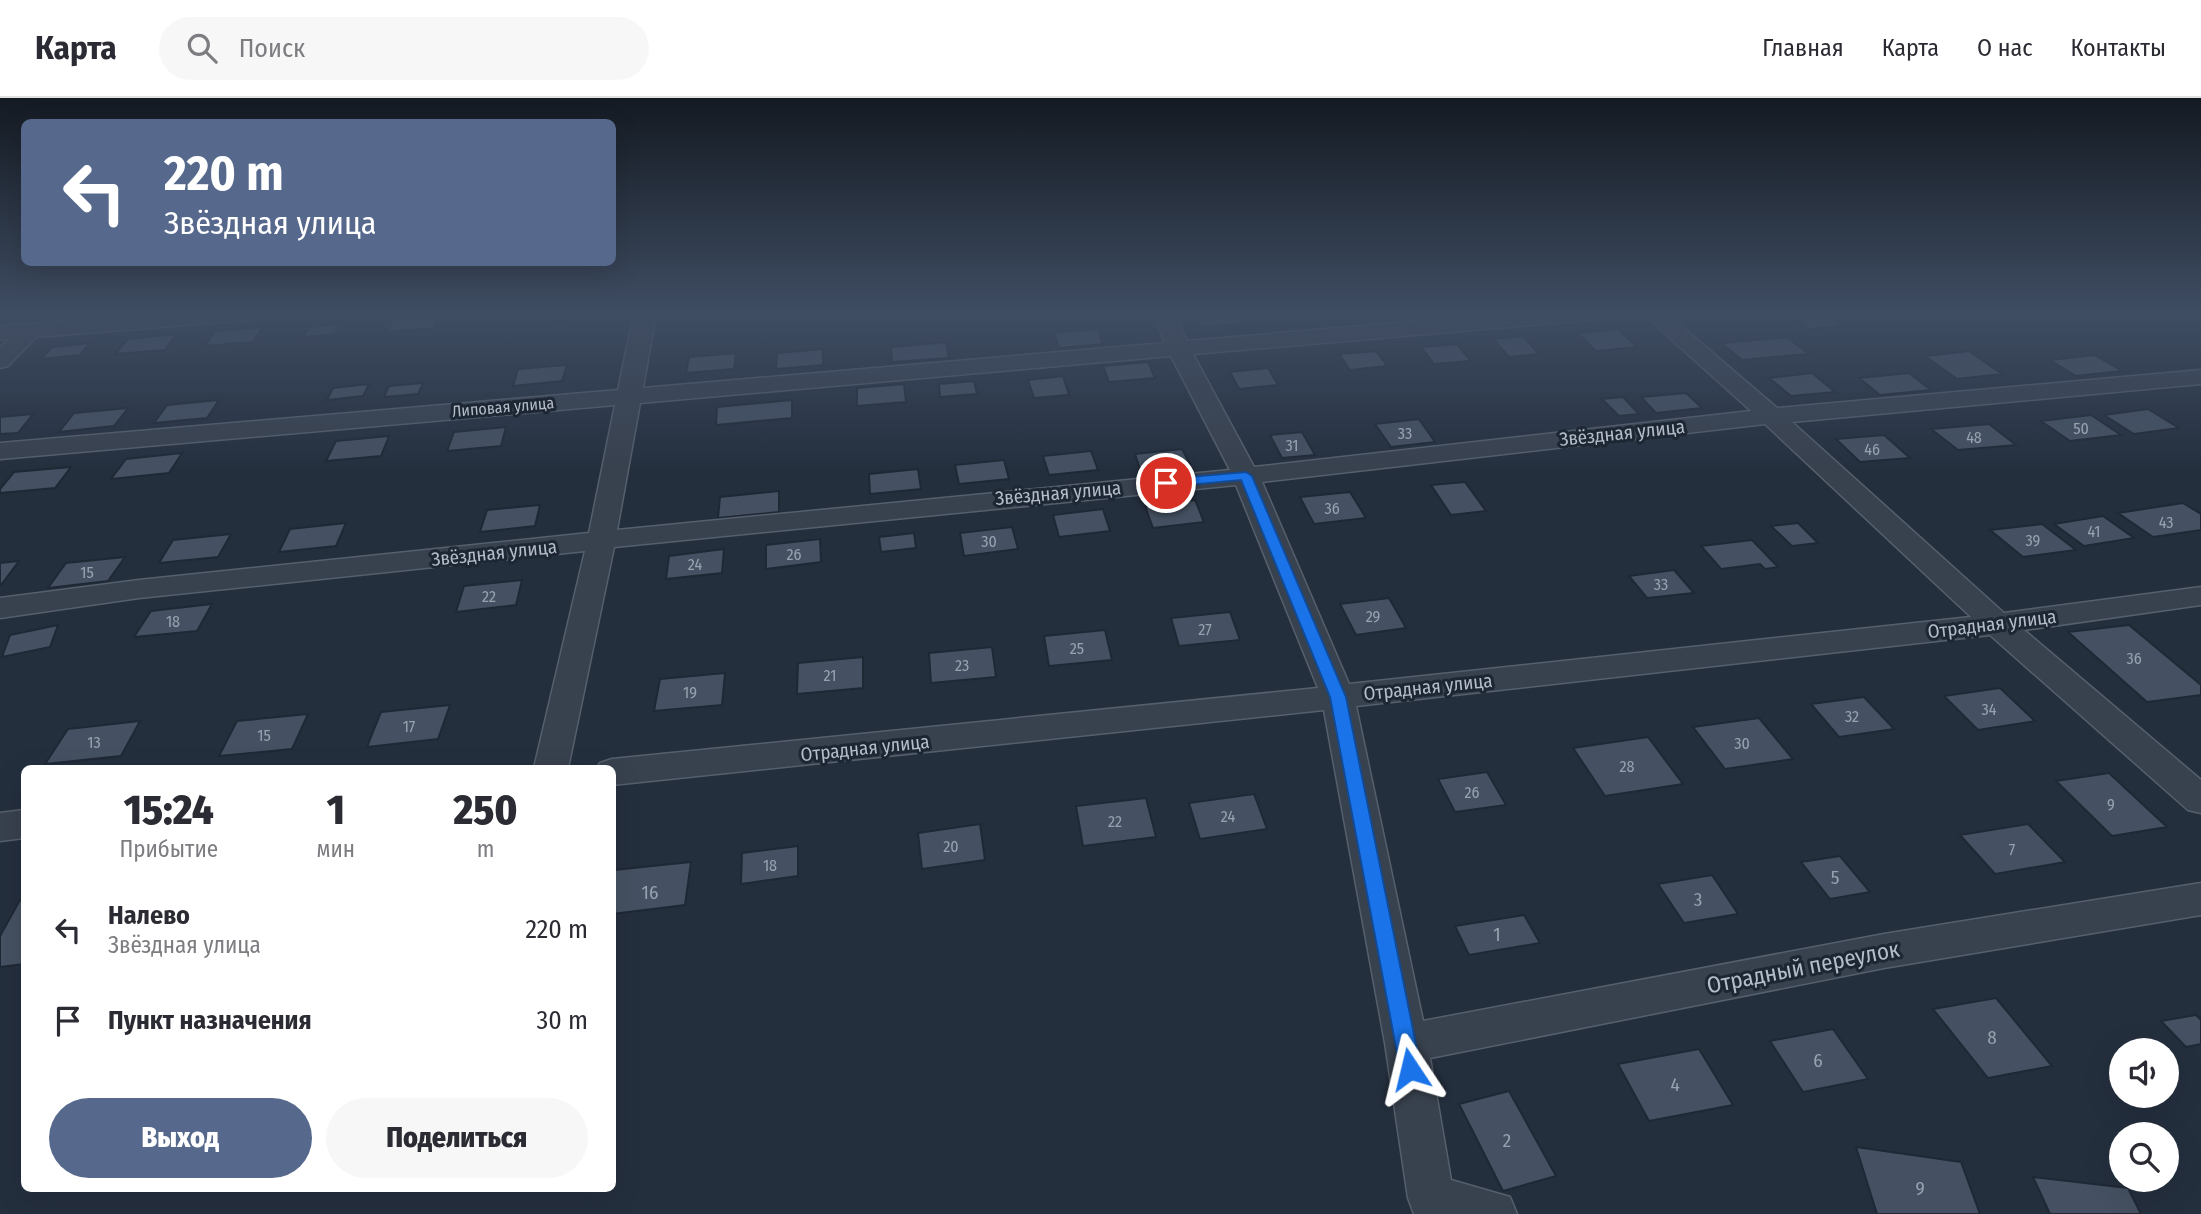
<!DOCTYPE html>
<html lang="ru">
<meta charset="utf-8">
<style>
body{margin:0;font-family:"Fira Sans Condensed",sans-serif;background:#f7f7f7;color:#2b2b33;height:100vh;display:flex;flex-direction:column;font-size:26px;white-space:nowrap}
*{box-sizing:border-box;margin:0}
p{font-size:23px;color:#7c7c81}
.icon{flex:none;width:38px;height:38px;fill:none;stroke:currentColor;stroke-width:2;stroke-linecap:round;stroke-linejoin:round}
.map{position:relative;flex:1;overflow:hidden}
.details{position:absolute;left:21px;top:667px;width:595px;height:427px;display:flex;flex-direction:column;background:#fff;border-radius:10px;box-shadow:0 7px 28px #0002}
.details>*{flex:none}
.banner{position:absolute;left:21px;top:21px;width:595px;height:147px;border-radius:10px;box-shadow:0 7px 28px #0002;background:#56698c;color:#fff;overflow:hidden}
.buttons{position:absolute;left:2109px;top:940px;display:grid;gap:14px}
.buttons a{display:grid;place-items:center;width:70px;height:70px;border-radius:50%;background:#fff;box-shadow:0 7px 28px #0002;font-size:35px}
.pin{position:absolute;display:grid;place-items:center;width:60px;height:60px;color:#fff;margin:-30px;border:4px solid #fff;border-radius:50%;box-shadow:0 2px 7px #0007}
.me{position:absolute;width:77px;margin:-38px;rotate:350deg;stroke-linejoin:round;filter:drop-shadow(0 0 5px #0008)}
.turn{display:flex;align-items:center;gap:24px;height:147px;padding:0 28px;font-size:32px}
.turn .icon{width:91px;height:91px;stroke-width:2.5}
.turn b{display:block;font-size:49px;line-height:60px}
.eta{display:flex;justify-content:space-evenly;align-items:center;height:119px;text-align:center}
.eta b{font-size:42px;font-weight:800;line-height:49px}
.cta{display:flex;gap:14px;margin-top:auto;padding:14px 28px}
.cta a{flex:1;height:80px;border-radius:42px;background:#56698c;color:#fff;font-size:28px;font-weight:800;line-height:80px;text-align:center}
.cta a+a{background:#f7f7f7;color:#2b2b33}
ul{padding:0;list-style:none}
li{display:flex;align-items:center;gap:21px;height:91px;padding:0 28px}
li div{flex:1}
li b{display:block;font-size:26px}
li em{font-style:normal}
header{display:flex;align-items:center;gap:42px;box-sizing:border-box;height:98px;padding:0 35px;background:#fff;border-bottom:2px solid #e1e1e2}
header strong{font-size:33px}
nav{display:flex;gap:38px;margin-inline-start:auto;font-size:24px}
.search{width:490px;height:63px;background:#f7f7f7;display:flex;align-items:center;gap:18px;box-sizing:border-box;padding:0 24px;border-radius:38px;color:#7c7c81;font-size:26px}
.map>svg:first-child{display:block}
.building{fill:#455162;stroke:#1f2835;stroke-width:2}
.lines{fill:none;stroke-linecap:round;stroke-linejoin:round}
.minor-casing{stroke:#565f6c;stroke-width:3}
.minor{fill:#38414e;fill-rule:evenodd}
.route{fill:#1a73e8;stroke:#114b97;stroke-width:2}
.labels{text-anchor:middle;dominant-baseline:central;stroke-width:6;stroke-linejoin:round;paint-order:stroke}
.far-street-label{font-size:16px;fill:#b4bcc9;stroke:#1d2633}
.number-label{font-size:16px;fill:#98a1af}
.street-label{font-size:19px;fill:#b4bcc9;stroke:#1d2633}
.near-number-label{font-size:19px;fill:#98a1af}
.near-street-label{font-size:23px;fill:#b4bcc9;stroke:#1d2633}
</style>
<header>
<strong>Карта</strong>
<div class="search"><svg class="icon" aria-label="search" viewBox="0 0 24 24"><circle cx="10" cy="10" r="6"/><path d="M15 15l6 6"/></svg>Поиск</div>
<nav><a>Главная</a><a>Карта</a><a>О нас</a><a>Контакты</a></nav>
</header>
<div class="map">
<svg width="2201" height="1116" viewBox="0 0 2201 1116">
<rect width="100%" height="100%" fill="#242f3e"/>
<path class="building" d="M550 215H581L580 220 548 222Z
M1238 215 1244 226 1201 229 1193 216Z
M1303 215H1335L1336 217 1306 220Z
M1791 215H1826L1843 228 1811 231Z
M440 216 433 230 386 234 394 220Z
M340 226 335 236 303 239 309 229Z
M263 229 253 244 205 248 215 233Z
M1098 231 1103 246 1059 250 1054 235Z
M1618 231 1637 249 1596 253 1577 235Z
M177 236 165 252 115 256 128 241Z
M1523 238 1539 256 1509 259 1493 241Z
M1787 239 1809 256 1742 262 1721 245Z
M946 244 949 260 892 264 891 249Z
M90 245 80 257 41 261 52 249Z
M1457 246 1471 263 1434 266 1421 249Z
M823 251V267L776 271 777 255Z
M1376 253 1387 268 1350 272 1339 256Z
M1969 253 2002 276 1957 281 1925 258Z
M736 255 734 271 686 275 689 259Z
M2095 257 2122 273 2076 278 2050 262Z
M1148 264 1155 280 1109 284 1103 268Z
M567 267 562 283 513 288 518 271Z
M1268 270 1278 287 1239 291 1230 274Z
M1812 275 1835 294 1791 298 1769 280Z
M1909 275 1931 292 1880 297 1859 280Z
M1063 278 1069 297 1034 300 1028 282Z
M974 283 977 296 940 299 939 286Z
M423 285 418 296 384 299 389 288Z
M369 286 363 298 327 302 333 290Z
M904 286 906 304 857 308V290Z
M1686 295 1702 310 1656 315 1641 299Z
M1623 299 1639 316 1619 318 1602 301Z
M219 302 207 320 154 325 167 307Z
M792 302V320L716 327 717 309Z
M128 310 114 328 59 334 74 315Z
M2148 311 2179 330 2134 336 2104 317Z
M33 316 18 335 0 336V319Z
M2091 317 2121 337 2070 343 2041 323Z
M1419 321 1435 344 1391 349 1375 326Z
M1989 326 2016 347 1958 352 1931 331Z
M506 329 501 348 447 353 454 334Z
M1302 334 1315 357 1282 360 1270 337Z
M1884 337 1910 360 1860 364 1836 341Z
M389 338 381 358 326 363 336 343Z
M1182 351 1191 368 1141 374 1135 356Z
M1091 353 1098 372 1049 377 1043 358Z
M182 355 169 375 111 381 126 361Z
M1004 362 1009 381 959 386 955 367Z
M71 369 55 390 0 395V391L14 374Z
M918 371 921 391 870 396 869 376Z
M1465 384 1486 413 1451 417 1431 387Z
M779 393V414L718 420 720 399Z
M1350 394 1366 420 1314 426 1300 399Z
M1195 402 1204 424 1153 430 1145 408Z
M2183 405 2201 416V432L2153 439 2118 415Z
M540 407 535 428 480 434 487 412Z
M1103 411 1110 433 1059 439 1053 417Z
M2103 418 2134 440 2084 448 2054 426Z
M346 425 336 448 279 454 290 431Z
M1798 425 1818 445 1792 448 1771 428Z
M2042 426 2076 452 2023 459 1990 432Z
M1012 429 1018 451 964 458 960 435Z
M914 435 916 450 881 454 879 439Z
M231 436 218 459 159 465 173 442Z
M820 441 821 464 766 471V447Z
M1752 442 1778 469 1765 471 1760 466 1721 471 1701 448Z
M724 451 722 475 666 481 669 458Z
M125 459 108 483 48 490 66 465Z
M19 463 1 487H0V465Z
M1674 472 1694 495 1647 500 1629 478Z
M522 482 516 507 456 514 464 488Z
M1389 500 1406 530 1356 537 1340 506Z
M212 506 197 533 134 539 151 513Z
M1230 514 1240 542 1179 548 1171 520Z
M58 527 50 549 2 559 10 537Z
M2129 527 2201 587V597L2147 604 2068 534Z
M1105 532 1112 562 1049 568 1044 538Z
M992 549 996 579 931 585 929 555Z
M863 559V590L797 596 798 565Z
M725 575 722 607 654 613 660 581Z
M2000 590 2035 623 1978 632 1944 598Z
M1864 599 1894 631 1839 639 1811 606Z
M450 607 438 641 367 649 381 614Z
M308 616 292 651 219 658 237 623Z
M1759 620 1793 661 1725 671 1693 629Z
M140 623 121 658 45 666 68 631Z
M1648 639 1683 686 1605 698 1573 650Z
M1487 674 1506 707 1455 714 1438 681Z
M2109 675 2167 729 2112 738 2056 683Z
M1254 696 1267 731 1200 741 1189 705Z
M1146 700 1156 739 1083 748 1076 708Z
M980 726 985 762 922 771 918 735Z
M2028 726 2065 764 1995 776 1960 737Z
M798 748V778L741 786 742 755Z
M1840 758 1870 794 1830 801 1801 764Z
M691 764 685 807 612 816 614 772Z
M1712 777 1738 816 1684 825 1658 786Z
M20 802H24V866L0 869V838Z
M1524 817 1540 845 1469 857 1455 828Z
M1996 900 2052 968 1988 980 1933 911Z
M2196 917 2201 922V946L2186 949 2161 923Z
M1833 931 1868 981 1803 994 1770 943Z
M1699 951 1733 1007 1649 1023 1618 966Z
M1509 993 1556 1078 1503 1093 1459 1006Z
M1856 1049 1961 1064 1980 1116H1877Z
M2033 1079 2128 1090 2141 1116H2050Z"/>
<g class="lines">
<g class="minor-casing">
<path id="minor" d="M162 215H260L257 220 249 222 36 239 8 268 0 270V250L9 241 0 242V228Z
M634 215H656L643 290 1165 245 1153 215H1175L1187 243 1511 215H1602L1599 220 1591 222 1193 256 1254 369 1751 313 1642 215H1666L1777 310 2201 272V286L1792 324 2004 515 2201 489V507L2024 532 2201 682V715L2188 712 1990 537 1356 608 1423 923 1884 836 2201 785V817L1884 870 1430 960 1451 1082 1510 1099 1517 1116H1414L1408 1100 1385 945 1324 612 612 687V670H597L600 665 612 661 1318 590 1236 387 614 449 568 670H534L585 453 139 500 0 520V500L139 482 589 435 615 307 0 361V345L618 292ZM1171 258 1230 372 617 432 640 305ZM1765 326 1971 519 1349 586 1262 384Z
M24 712V740L0 743V715Z"/>
</g>
<use href="#minor" class="minor"/>
</g>
<linearGradient id="sky" x2="0" y2="1"><stop stop-color="#141a22"/><stop offset="0.58" stop-color="#3f4d63"/><stop offset="1" stop-color="#3f4d63" stop-opacity="0"/></linearGradient>
<rect width="2201" height="372" fill="url(#sky)"/>
<path class="route" d="M1246 374 1252 378 1346 599 1421 971 1418 978 1410 981 1403 978 1400 971 1330 599 1241 382 1166 389 1159 385 1166 381Z"/>
<g class="labels">
<g class="far-street-label">
<text transform="translate(503 309) rotate(-5)">Липовая улица</text>
</g>
<g class="number-label">
<text x="2081" y="330">50</text>
<text x="1405" y="335">33</text>
<text x="1974" y="339">48</text>
<text x="1292" y="347">31</text>
<text x="1872" y="351">46</text>
<text x="1332" y="410">36</text>
<text x="2166" y="424">43</text>
<text x="2094" y="433">41</text>
<text x="2033" y="442">39</text>
<text x="989" y="443">30</text>
<text x="794" y="456">26</text>
<text x="695" y="466">24</text>
<text x="87" y="474">15</text>
<text x="1661" y="486">33</text>
<text x="489" y="498">22</text>
<text x="1373" y="518">29</text>
<text x="173" y="523">18</text>
<text x="1205" y="531">27</text>
<text x="1077" y="550">25</text>
<text x="2134" y="560">36</text>
<text x="962" y="567">23</text>
<text x="830" y="577">21</text>
<text x="690" y="594">19</text>
<text x="1989" y="611">34</text>
<text x="1852" y="618">32</text>
<text x="409" y="628">17</text>
<text x="264" y="637">15</text>
<text x="94" y="644">13</text>
<text x="1742" y="645">30</text>
<text x="1627" y="668">28</text>
<text x="1472" y="694">26</text>
<text x="2111" y="706">9</text>
<text x="1228" y="718">24</text>
<text x="1115" y="723">22</text>
<text x="951" y="748">20</text>
<text x="2012" y="751">7</text>
<text x="770" y="767">18</text>
</g>
<g class="street-label">
<text transform="translate(1622 335) rotate(-6)">Звёздная улица</text>
<text transform="translate(1058 395) rotate(-5)">Звёздная улица</text>
<text transform="translate(494 455) rotate(-6)">Звёздная улица</text>
<text transform="translate(1992 526) rotate(-7)">Отрадная улица</text>
<text transform="translate(1428 589) rotate(-6)">Отрадная улица</text>
<text transform="translate(865 650) rotate(-6)">Отрадная улица</text>
</g>
<g class="near-number-label">
<text x="1835" y="779">5</text>
<text x="650" y="794">16</text>
<text x="1698" y="801">3</text>
<text x="1497" y="836">1</text>
<text x="1992" y="939">8</text>
<text x="1818" y="962">6</text>
<text x="1675" y="986">4</text>
<text x="1507" y="1042">2</text>
<text x="1920" y="1090">9</text>
</g>
<g class="near-street-label">
<text transform="translate(1803 869) rotate(-11)">Отрадный переулок</text>
</g>
</g>
</svg>
<div class="buttons">
<a><svg class="icon" aria-label="sound" viewBox="0 0 24 24"><path d="M4 9h4l5-4v14l-5-4H4zM17 9q2 3 0 6"/></svg></a>
<a><svg class="icon" aria-label="search" viewBox="0 0 24 24"><circle cx="10" cy="10" r="6"/><path d="M15 15l6 6"/></svg></a>
</div>
<div class="pin" style="left:1166px;top:385px;background:#d93025"><svg class="icon" aria-label="arrive" viewBox="0 0 24 24"><path d="M6 21V4h12l-3 4 3 4H6"/></svg></div>
<svg class="me" style="left:1410px;top:971px" viewBox="-20 -20 40 40"><path d="M0-17L14 15 0 8-14 15z" fill="#1a73e8" stroke="#fff" stroke-width="4"/></svg>
<div class="banner">
<div class="turn"><svg class="icon" aria-label="left" viewBox="0 0 24 24"><path d="M17 20v-9H6M10 6l-5 5 5 5"/></svg><div><b>220 m</b>Звёздная улица</div></div>
</div>
<section class="details">
<div class="eta">
<div><b>15:24</b><p>Прибытие</p></div>
<div><b>1</b><p>мин</p></div>
<div><b>250</b><p>m</p></div>
</div>
<ul>
<li><svg class="icon" aria-label="left" viewBox="0 0 24 24"><path d="M17 20v-9H6M10 6l-5 5 5 5"/></svg><div><b>Налево</b><p>Звёздная улица</p></div><em>220 m</em></li>
<li><svg class="icon" aria-label="arrive" viewBox="0 0 24 24"><path d="M6 21V4h12l-3 4 3 4H6"/></svg><div><b>Пункт назначения</b></div><em>30 m</em></li>
</ul>
<div class="cta"><a>Выход</a><a>Поделиться</a></div>
</section>
</div>
